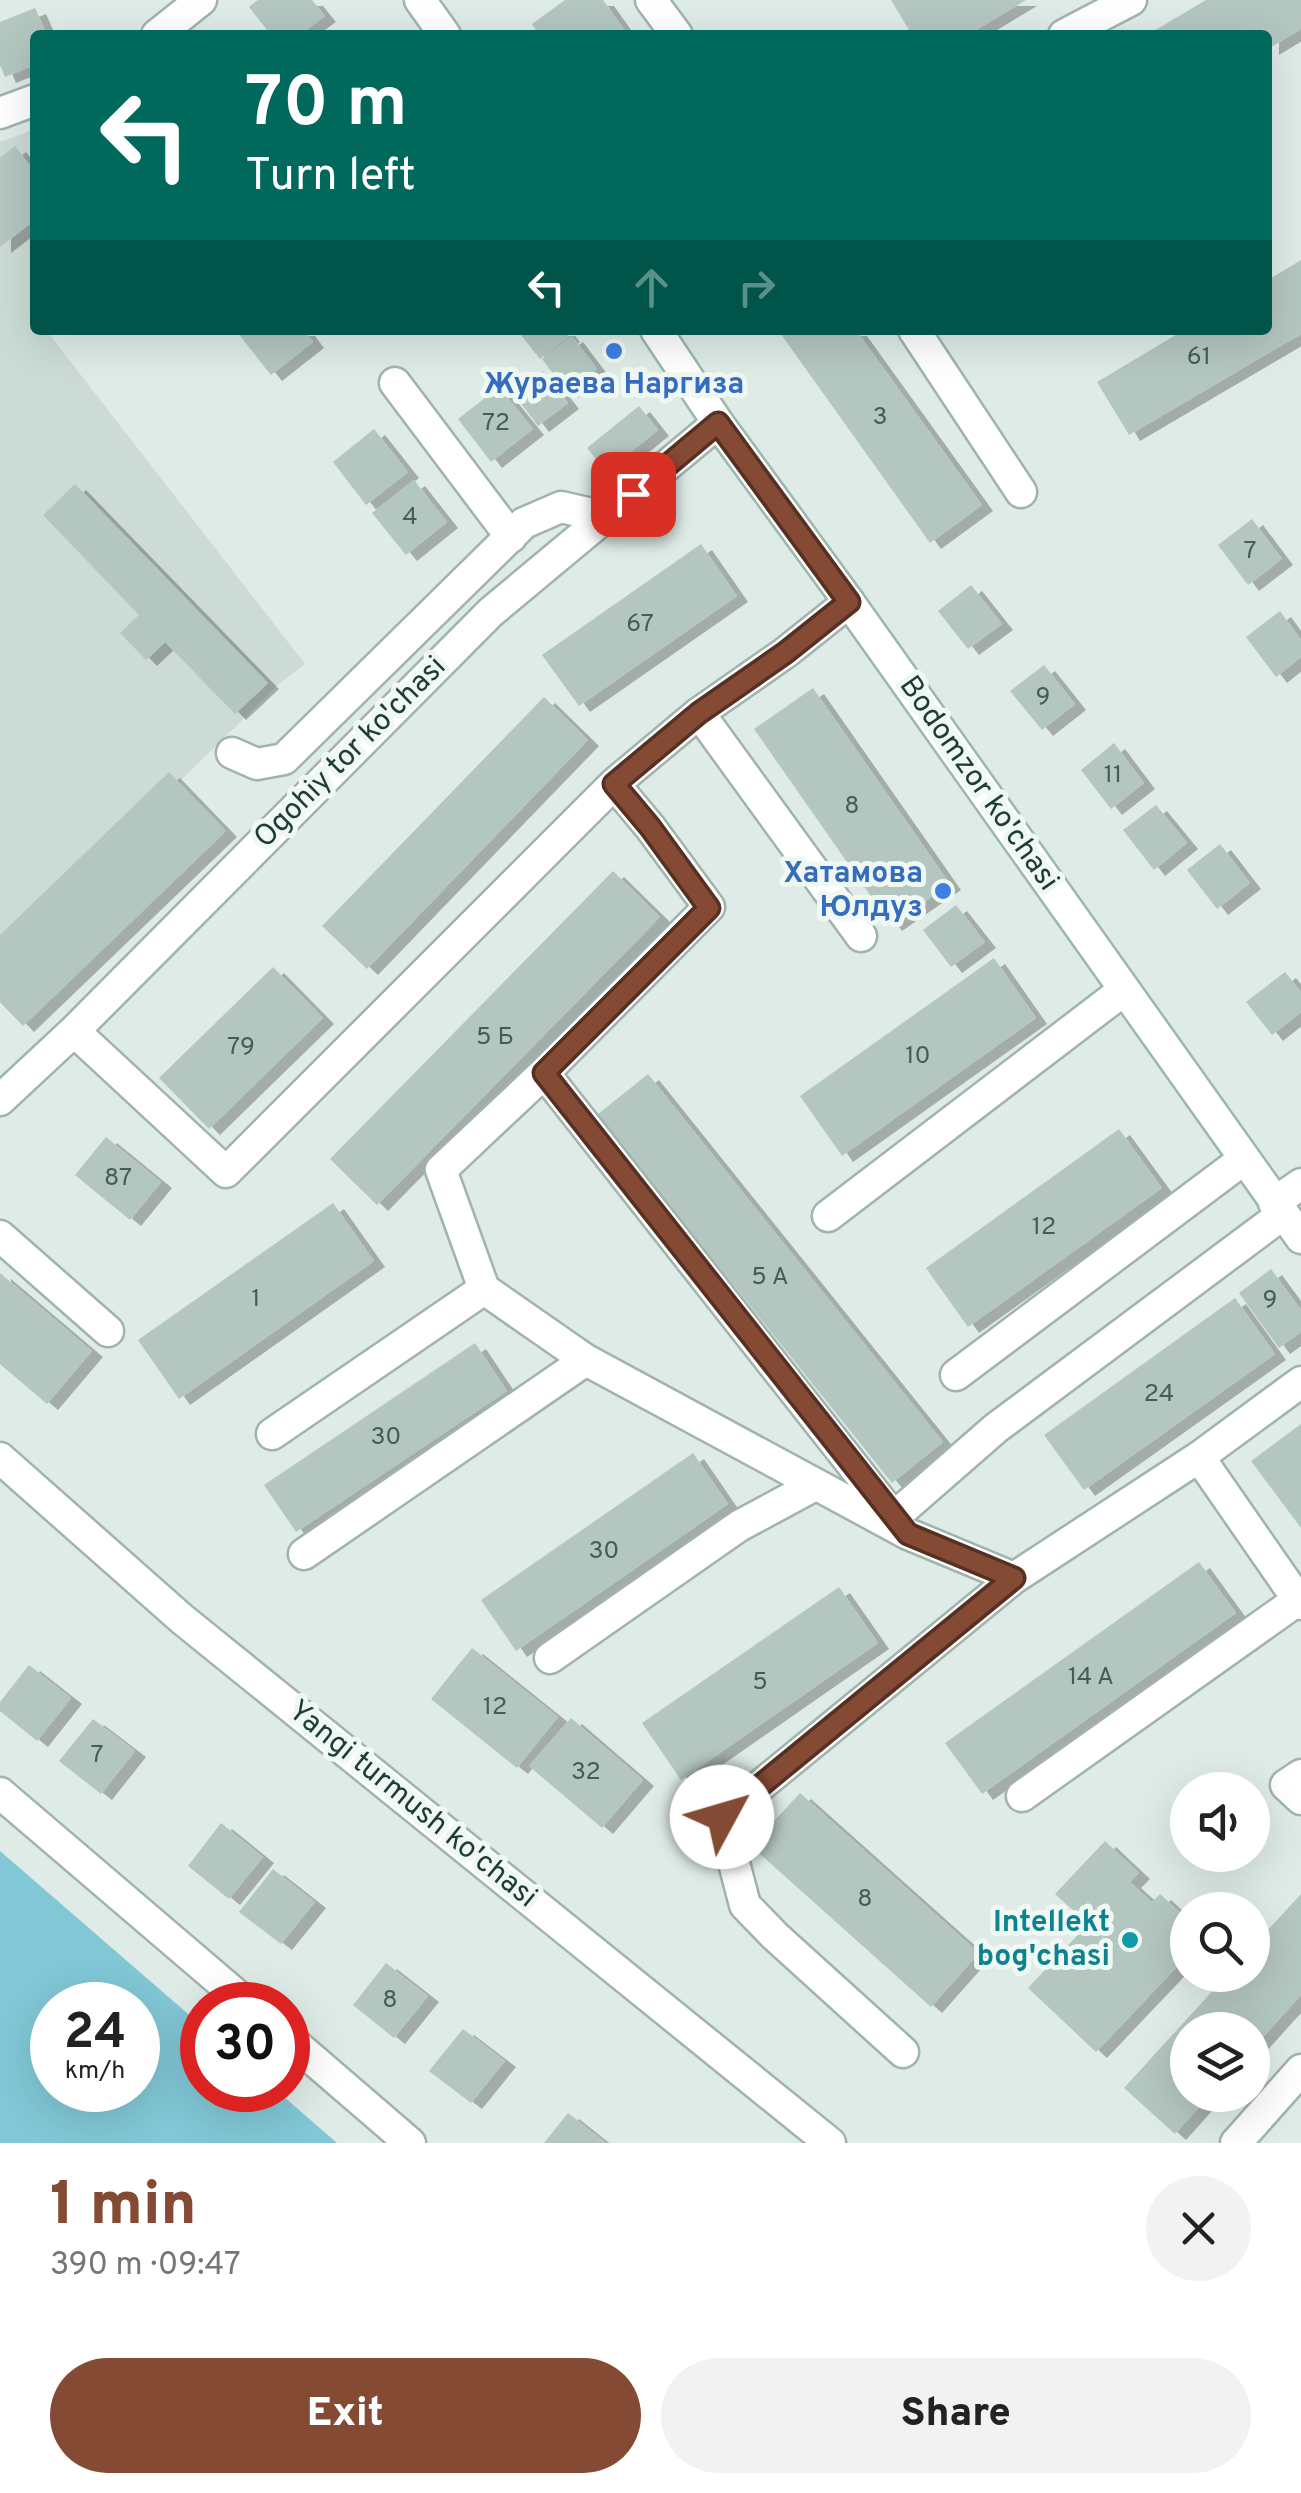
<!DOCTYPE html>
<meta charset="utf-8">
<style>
body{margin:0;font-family:Overpass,sans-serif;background:#f2f2f2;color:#222;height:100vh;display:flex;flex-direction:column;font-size:38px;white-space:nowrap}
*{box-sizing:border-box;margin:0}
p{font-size:32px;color:#767676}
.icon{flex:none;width:55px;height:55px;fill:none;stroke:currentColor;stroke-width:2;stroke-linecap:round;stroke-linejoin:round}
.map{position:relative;height:2143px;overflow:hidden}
.details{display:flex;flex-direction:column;background:#fff;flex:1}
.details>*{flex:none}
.hud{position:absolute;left:30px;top:30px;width:1242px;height:305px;border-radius:10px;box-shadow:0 10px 40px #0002;background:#00695c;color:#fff;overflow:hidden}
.fabs{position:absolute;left:1170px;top:1772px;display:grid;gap:20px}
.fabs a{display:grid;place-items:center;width:100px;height:100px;border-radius:50%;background:#fff;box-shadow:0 10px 40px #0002;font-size:50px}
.speed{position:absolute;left:30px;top:1982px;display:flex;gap:20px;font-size:50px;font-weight:700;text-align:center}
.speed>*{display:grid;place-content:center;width:130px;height:130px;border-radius:50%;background:#fff;box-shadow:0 10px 40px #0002;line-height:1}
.speed small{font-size:25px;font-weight:400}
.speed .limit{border:15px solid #d22;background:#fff;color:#111}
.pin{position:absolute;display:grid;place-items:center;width:85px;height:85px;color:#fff;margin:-42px;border-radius:20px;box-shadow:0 5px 15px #0006}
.me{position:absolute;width:110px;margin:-55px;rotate:51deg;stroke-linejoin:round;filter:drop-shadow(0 0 8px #0008)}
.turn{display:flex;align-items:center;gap:35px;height:210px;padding:0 50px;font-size:45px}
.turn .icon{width:130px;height:130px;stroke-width:2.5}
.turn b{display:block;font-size:70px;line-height:85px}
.lanes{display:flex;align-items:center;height:95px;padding:0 50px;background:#0003;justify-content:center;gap:50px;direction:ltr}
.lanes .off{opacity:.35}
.round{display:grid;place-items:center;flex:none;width:105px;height:105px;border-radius:52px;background:#f2f2f2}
.head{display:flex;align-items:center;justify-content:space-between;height:170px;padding:0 50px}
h1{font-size:60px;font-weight:800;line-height:75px;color:#854a34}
.primary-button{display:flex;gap:20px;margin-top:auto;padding:20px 50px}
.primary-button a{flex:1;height:115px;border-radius:60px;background:#854a34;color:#fff;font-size:40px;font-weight:800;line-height:115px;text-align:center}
.primary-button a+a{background:#f2f2f2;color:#222}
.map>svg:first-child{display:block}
.built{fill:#ccdbd5}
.water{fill:#81c7d6;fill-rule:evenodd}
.building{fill:#b3c6bf;filter:url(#shadow)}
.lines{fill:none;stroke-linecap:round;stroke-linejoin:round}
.street-casing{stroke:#a1b3ad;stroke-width:35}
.secondary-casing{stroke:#9cb8ae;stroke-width:35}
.street{stroke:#fff;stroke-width:30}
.secondary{stroke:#fff;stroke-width:30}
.route-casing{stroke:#563022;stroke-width:25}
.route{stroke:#854a34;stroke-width:18}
.shop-dot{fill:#3f7fe0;stroke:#eff8f3;stroke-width:4}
.culture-dot{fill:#0f9aa8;stroke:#eff8f3;stroke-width:4}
.labels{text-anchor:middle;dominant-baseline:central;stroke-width:10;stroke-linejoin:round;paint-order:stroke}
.number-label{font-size:25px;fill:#435e58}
.shop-label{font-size:30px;font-weight:bold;fill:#366cbe;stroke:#eff8f3}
.street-label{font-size:30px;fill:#1e3c35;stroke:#eff8f3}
.culture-label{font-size:30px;font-weight:bold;fill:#0d838f;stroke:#eff8f3;text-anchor:end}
</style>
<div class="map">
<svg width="1301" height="2143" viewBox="0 0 1301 2143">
<defs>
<filter id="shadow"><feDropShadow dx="11" dy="6" stdDeviation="0" flood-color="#0004"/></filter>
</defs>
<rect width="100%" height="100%" fill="#deebe6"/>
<path class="built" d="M35 129V330H46L305 664 279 684 179 782 226 831 23 1026 0 1002V142Z"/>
<path class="water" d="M0 1851 202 2026V2090H276L337 2143H0ZM52 2005H138V2090H52Z"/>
<path class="building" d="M258 0H312L325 16 299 35H271L249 7Z
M565 0H603L628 35H539L532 24Z
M891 0H1026L968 35H912Z
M1206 0H1301V29L1268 49V35H1147Z
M35 8 47 35H35V65L5 77 0 65V22Z
M15 146 35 172V220L0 247V158Z
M1301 260V334L1129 435 1097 382 1184 330H1268V280Z
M240 330H304L313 342 271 375 237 332Z
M517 330H564L569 336 540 359Z
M778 330H856L982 505 930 543Z
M572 336 597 369 567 392 542 359Z
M543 371 568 403 538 426 513 393Z
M499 387 533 429 491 462 458 419Z
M639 406 658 430 606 472 587 448Z
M374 429 408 472 366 505 333 462Z
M414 480 447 522 406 555 372 513Z
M75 484 268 683 235 714 165 642 146 660 120 633 139 615 43 515Z
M1252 519 1282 559 1248 585 1218 545Z
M701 544 737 596 579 706 542 655Z
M971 585 1002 624 968 649 938 611Z
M1280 611 1301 640V657L1276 677 1246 637Z
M1044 665 1075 704 1042 730 1010 691Z
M813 688 950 884 891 925 754 729Z
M544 697 588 740 367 969 322 926Z
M1114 743 1144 783 1111 809 1081 770Z
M169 772 226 831 23 1026 0 1002V935Z
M1156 805 1187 843 1154 870 1123 830Z
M1220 844 1250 883 1217 909 1187 870Z
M613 871 660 917 377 1205 330 1159Z
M956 905 985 942 951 967 923 930Z
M994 958 1036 1018 842 1156 800 1096Z
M273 967 323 1018 209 1129 159 1078Z
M1285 972 1301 992V1012L1272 1035 1246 1002Z
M648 1074 943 1442 892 1483 597 1115Z
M1119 1129 1162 1188 968 1327 926 1268Z
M106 1137 161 1182 130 1220 75 1175Z
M333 1203 374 1261 179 1399 138 1340Z
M1271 1269 1301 1310V1332L1279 1348 1239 1293Z
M0 1273 92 1351 47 1404 0 1364Z
M1235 1298 1275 1354 1084 1490 1044 1435Z
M475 1343 507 1391 296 1532 264 1485Z
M1301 1424V1528L1251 1461Z
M693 1453 728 1504 516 1651 481 1600Z
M1199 1562 1236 1613 982 1794 945 1743Z
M839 1587 878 1643 681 1780 642 1723Z
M472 1648 558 1717 517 1768 431 1699Z
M29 1665 71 1698 37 1741 0 1711V1702Z
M571 1718 643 1780 602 1828 529 1766Z
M93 1719 135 1751 101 1794 59 1761Z
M800 1793 979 1953 931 2007 751 1846Z
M221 1823 263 1857 229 1899 188 1866Z
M1105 1841 1139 1873 1130 1882 1152 1902 1160 1894 1188 1920V1955L1096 2052 1028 1988 1088 1924 1055 1894Z
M273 1869 315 1902 281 1944 239 1912Z
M1301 1894V1995L1252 2049V2030H1188V2095H1210L1175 2134 1124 2088 1227 1975H1252V1947Z
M386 1963 428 1996 394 2038 353 2005Z
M463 2029 505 2061 471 2103 429 2071Z
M568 2113 606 2143H544Z"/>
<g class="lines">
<g class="street-casing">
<path id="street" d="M651 0 677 35
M157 35 201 0
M1064 35 1131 0
M0 113 35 100
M914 330 1021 492
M395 383 511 537
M849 602 785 653 699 713 614 784 650 827 709 907 544 1073 441 1170 484 1289 586 1360 908 1534 1014 1578
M699 713 861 936
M232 753 257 764 284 759 524 523 561 507 605 517
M74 1031 226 1172 614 784
M544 1073 899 1524
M0 1100 74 1031 491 612 718 423
M1274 1203 1301 1184
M828 1216 1124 990
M0 1236 108 1331
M956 1375 1244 1159
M272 1434 484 1289
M1199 1457 1301 1604
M0 1458 182 1619 830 2143
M894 1517 996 1428 1283 1214
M304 1554 586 1360
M550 1658 739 1526 815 1485
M1301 1775 1286 1785 1301 1799
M0 1793 248 2005
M1022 1796 1298 1600
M288 2038 410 2143
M903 2052 775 1936 745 1905 722 1817 1014 1578 1199 1457 1301 1382
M1236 2143 1301 2070"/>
</g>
<g class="secondary-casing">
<path id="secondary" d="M420 0 445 35
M656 330 718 423 849 602 1301 1238"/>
</g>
<use href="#street" class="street"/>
<use href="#secondary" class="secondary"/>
</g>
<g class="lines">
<g class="route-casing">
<path id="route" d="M633 494 718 423 849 602 785 653 699 713 614 784 650 827 709 908 544 1073 908 1534 1014 1578 722 1817"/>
</g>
<use href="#route" class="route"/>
</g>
<g class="shop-dot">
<circle cx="614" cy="351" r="10"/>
<circle cx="943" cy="891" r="10"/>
</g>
<circle class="culture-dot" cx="1130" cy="1940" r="10"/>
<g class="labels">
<g class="number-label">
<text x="1199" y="358">61</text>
<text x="880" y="418">3</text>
<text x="496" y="424">72</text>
<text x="410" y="518">4</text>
<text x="1250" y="552">7</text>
<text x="640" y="625">67</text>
<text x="1043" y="698">9</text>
<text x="1113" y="776">11</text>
<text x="852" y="807">8</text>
<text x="495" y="1038">5 Б</text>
<text x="241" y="1048">79</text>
<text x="918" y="1057">10</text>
<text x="118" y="1179">87</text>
<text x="1044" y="1228">12</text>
<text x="770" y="1278">5 А</text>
<text x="256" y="1300">1</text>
<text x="1270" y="1301">9</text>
<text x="1159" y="1395">24</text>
<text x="386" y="1438">30</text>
<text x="604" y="1552">30</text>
<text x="1091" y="1678">14 А</text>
<text x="760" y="1683">5</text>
<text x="495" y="1708">12</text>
<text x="97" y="1756">7</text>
<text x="586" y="1773">32</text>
<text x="865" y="1900">8</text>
<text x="390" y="2001">8</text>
</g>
<g class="shop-label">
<text x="614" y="385">Жураева Наргиза</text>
<text x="923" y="874" text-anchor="end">Хатамова<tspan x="923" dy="34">Юлдуз</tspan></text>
</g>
<g class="street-label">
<text transform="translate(351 753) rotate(-45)">Ogohiy tor ko'chasi</text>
<text transform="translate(978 784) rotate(55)">Bodomzor ko'chasi</text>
<text transform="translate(412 1805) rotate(39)">Yangi turmush ko'chasi</text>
</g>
<g class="culture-label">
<text x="1110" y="1923">Intellekt<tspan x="1110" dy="34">bog'chasi</tspan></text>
</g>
</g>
</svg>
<div class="fabs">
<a><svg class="icon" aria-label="sound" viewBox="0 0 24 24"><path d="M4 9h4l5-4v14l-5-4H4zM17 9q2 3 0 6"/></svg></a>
<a><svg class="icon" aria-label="search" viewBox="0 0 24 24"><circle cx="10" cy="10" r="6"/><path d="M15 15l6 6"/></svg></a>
<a><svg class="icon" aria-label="layers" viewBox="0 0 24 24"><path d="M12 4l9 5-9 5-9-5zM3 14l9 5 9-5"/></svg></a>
</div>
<div class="speed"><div>24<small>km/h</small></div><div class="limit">30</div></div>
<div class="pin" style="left:633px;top:494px;background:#d93025"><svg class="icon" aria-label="arrive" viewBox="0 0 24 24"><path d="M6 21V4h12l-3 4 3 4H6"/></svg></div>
<svg class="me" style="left:722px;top:1817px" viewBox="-20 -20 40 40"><circle r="19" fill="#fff"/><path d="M0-13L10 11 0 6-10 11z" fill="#854a34"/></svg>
<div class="hud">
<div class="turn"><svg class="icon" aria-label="left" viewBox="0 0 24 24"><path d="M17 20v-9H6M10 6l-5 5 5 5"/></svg><div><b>70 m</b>Turn left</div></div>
<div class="lanes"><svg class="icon" aria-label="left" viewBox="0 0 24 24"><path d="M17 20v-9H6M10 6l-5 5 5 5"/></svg><svg class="icon off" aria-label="ahead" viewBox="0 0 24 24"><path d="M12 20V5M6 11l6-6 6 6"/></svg><svg class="icon off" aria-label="right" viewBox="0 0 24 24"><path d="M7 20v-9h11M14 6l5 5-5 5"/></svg></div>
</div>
</div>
<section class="details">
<div class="head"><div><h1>1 min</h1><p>390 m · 09:47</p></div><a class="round"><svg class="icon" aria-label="close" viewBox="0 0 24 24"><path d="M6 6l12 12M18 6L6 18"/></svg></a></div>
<div class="primary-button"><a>Exit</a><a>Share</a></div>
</section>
